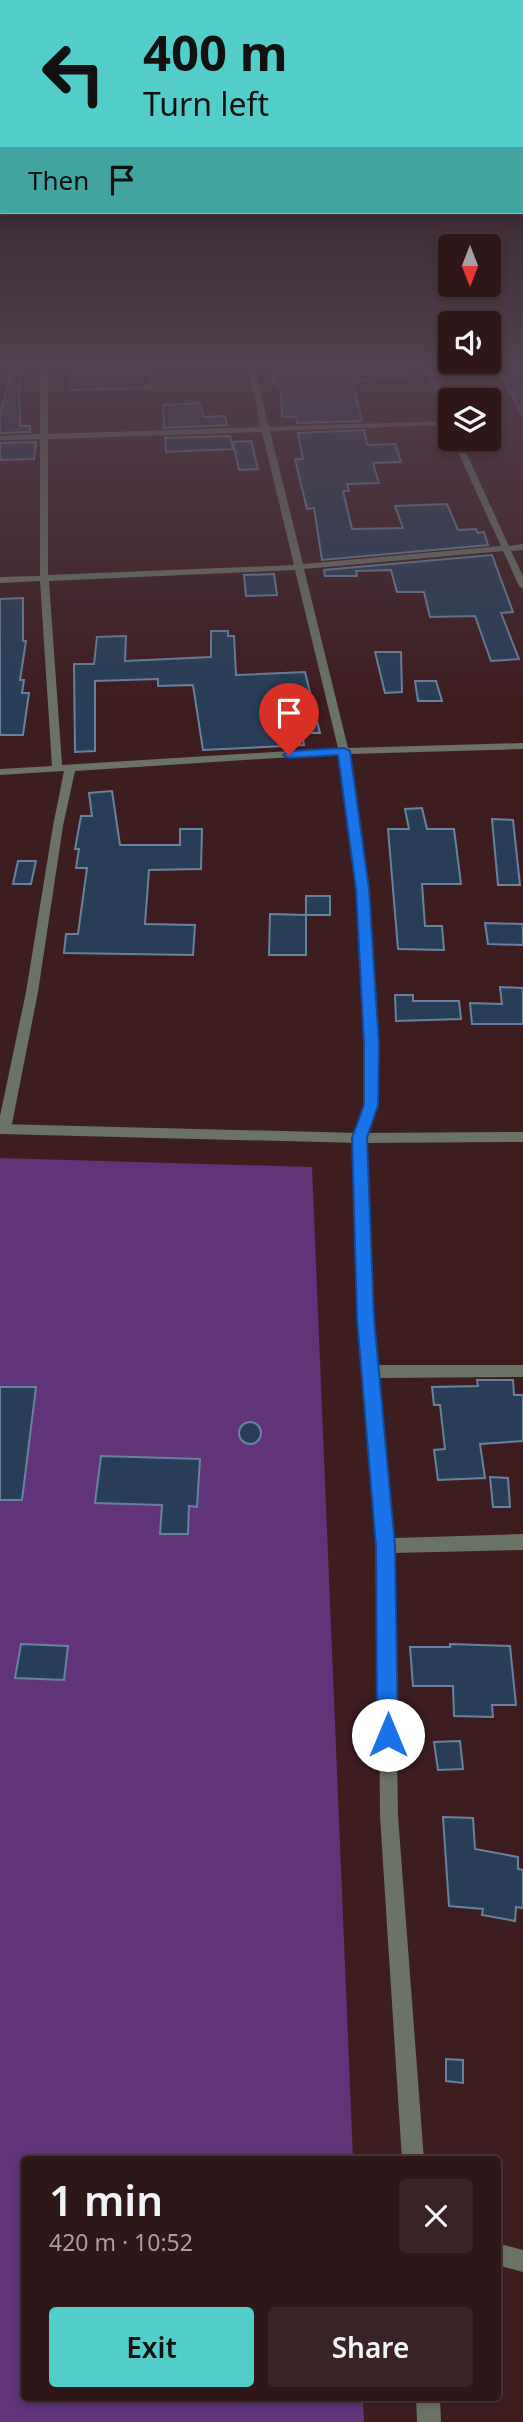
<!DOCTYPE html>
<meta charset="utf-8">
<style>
body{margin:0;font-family:"Noto Sans",sans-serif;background:#3a2326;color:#f1f3f6;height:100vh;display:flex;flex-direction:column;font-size:26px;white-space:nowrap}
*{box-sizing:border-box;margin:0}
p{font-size:23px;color:#a79fa2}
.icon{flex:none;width:38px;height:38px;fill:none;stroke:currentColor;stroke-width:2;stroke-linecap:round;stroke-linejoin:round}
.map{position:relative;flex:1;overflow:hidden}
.sheet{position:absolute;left:21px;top:2156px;width:480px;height:245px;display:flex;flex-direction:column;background:#2e1619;border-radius:7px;box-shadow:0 4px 10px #0003,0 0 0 2px #493538}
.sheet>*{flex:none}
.guide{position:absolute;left:0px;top:0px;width:523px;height:214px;box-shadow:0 4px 10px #0003,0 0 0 2px #493538;background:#53cdca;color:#111;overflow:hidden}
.needle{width:46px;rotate:180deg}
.fabs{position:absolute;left:438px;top:234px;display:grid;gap:14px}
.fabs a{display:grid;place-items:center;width:63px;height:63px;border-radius:7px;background:#2e1619;box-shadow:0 4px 10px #0003,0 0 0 2px #493538;font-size:35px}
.pin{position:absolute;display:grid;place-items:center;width:60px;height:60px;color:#fff;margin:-72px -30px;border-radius:50% 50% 50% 0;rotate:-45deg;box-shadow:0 0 7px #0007}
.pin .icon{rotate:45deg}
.me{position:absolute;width:77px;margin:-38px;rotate:0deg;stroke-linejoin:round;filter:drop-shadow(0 0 5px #0008)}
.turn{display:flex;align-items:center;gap:24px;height:147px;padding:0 28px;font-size:32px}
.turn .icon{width:91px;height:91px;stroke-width:2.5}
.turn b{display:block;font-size:49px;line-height:60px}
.then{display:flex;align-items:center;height:66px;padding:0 28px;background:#0003;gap:14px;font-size:26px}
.round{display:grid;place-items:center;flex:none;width:74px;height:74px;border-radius:7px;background:#3a2326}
.summary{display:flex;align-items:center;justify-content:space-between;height:119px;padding:0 28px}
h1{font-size:42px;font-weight:600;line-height:52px}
.cta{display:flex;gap:14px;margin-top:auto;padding:14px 28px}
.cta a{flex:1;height:80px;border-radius:7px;background:#53cdca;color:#111;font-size:28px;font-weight:600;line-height:80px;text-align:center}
.cta a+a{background:#3a2326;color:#f1f3f6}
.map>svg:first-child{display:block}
.green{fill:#613378}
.building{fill:#283e58;stroke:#69819e;stroke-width:2}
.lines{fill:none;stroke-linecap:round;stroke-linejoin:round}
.minor{fill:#6a7365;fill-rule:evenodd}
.tertiary{fill:#6a7365;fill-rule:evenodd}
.route{fill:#1a73e8;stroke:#114b97;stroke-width:2}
</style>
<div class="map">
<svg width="523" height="2422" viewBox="0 0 523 2422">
<rect width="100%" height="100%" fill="#3e1d21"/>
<path class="green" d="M0 1158 312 1167 353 2159 24 2160V2398H363L364 2422H0Z"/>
<path class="building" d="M72 361H153L151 388 70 390Z
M317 361H403L408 378 352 380 362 421 297 423 296 417H282L281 391 274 383 272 364Z
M523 362V415L498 369Z
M13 368 19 369 20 426H30V432L0 433V414Z
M200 403 203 417 225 416 227 425 164 428 163 405Z
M364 430 367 445 395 444 401 462 373 463 379 483 347 484 349 491H343L352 529 403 528 395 506 447 504 458 530 476 529 478 533 484 532 488 545 322 560 314 508 307 509 295 459H303L298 433Z
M230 436 233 449 166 452 165 438Z
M251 441 258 469 239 470 233 442Z
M36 442 34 459 0 460V443Z
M492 555 513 612 501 613 519 659 491 661 475 616 430 617 424 592H397L391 570 356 571 357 576H325L324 570Z
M274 574 277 595 246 596 244 575Z
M23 598V641H26L20 680H24L22 693H29L23 735H0V599Z
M211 631H228V636H234L236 675 305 672 320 733H302L304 745 203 750 193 685 158 686V679L95 681V751L75 752 74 664H94L97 637 126 636 125 661 211 657Z
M375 652H401L402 692 385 693Z
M415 681H436L442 701H418Z
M112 791 120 845H180V829H202L201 869 149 870 145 924 195 925 193 955 64 953 66 934H78L87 868H76L79 849H75L81 816H92L89 793Z
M422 808 427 829H454L461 884H422L425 926H442L444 950 398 949 388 829H409L405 809Z
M492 819 513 820 520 885H498Z
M18 861H36L31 884H13Z
M306 896H330V915H306Z
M270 914 306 915V955H269Z
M485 923 523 924V945L488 944Z
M500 987 523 988V1024H472L470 1003 502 1004Z
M395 995H413V1001H459L461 1019 396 1021Z
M477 1380H513L514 1395H523V1441L480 1444 485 1478 438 1480 434 1450 445 1449 440 1405H434L432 1387 478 1386Z
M0 1387H36L22 1500H0Z
M239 1433a11 11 0 1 1 22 0a11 11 0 1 1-22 0Z
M101 1456 200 1459 197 1507 189 1506 188 1534H160L162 1505 95 1503Z
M490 1477 508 1478 510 1507H493Z
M21 1644 68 1646 64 1680 15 1678Z
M450 1644 510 1646 516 1705H492L493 1717 454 1716 453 1686H413L410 1647H450Z
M460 1741 463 1769 438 1770 434 1742Z
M443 1817 473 1818 475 1849 518 1857V1869L523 1870V1908L516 1907 515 1921 482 1915 483 1909 449 1906Z
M446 2059 463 2060V2083L446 2081Z"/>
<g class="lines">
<path class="minor" d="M40 361H48V434L261 427 246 361H253L269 427 445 421 422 361H428L432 370 473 368 506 361H520L473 372 434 374 450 415V427L446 425 270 431 303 564 501 546 452 439H460L509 546 523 544V550L511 551 523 576V589L519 586 503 551 304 569 348 748 523 743V749L350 754 369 889 378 1045V1105L366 1138 373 1318 378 1365H523V1377L379 1378 394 1538 523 1534V1550L394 1553 398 1816 424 2160H402L380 1816 378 1546 359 1318 352 1138 364 1105 366 1045 357 889 339 754 75 771 63 826 38 992 11 1129 9 1132 0 1133V1116L26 992 53 826 64 771 0 775V769L52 766 40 581 0 583V577L40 576V439L0 440V436L40 434ZM262 432 294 565 48 575V439ZM295 570 338 748 62 765 49 581Z
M497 2243 523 2250V2272L497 2265Z
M416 2398H440L441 2422H417Z"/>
<path class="tertiary" d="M0 1124 359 1133 523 1132V1142L359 1143 0 1134Z"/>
</g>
<linearGradient id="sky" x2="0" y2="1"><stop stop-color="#221012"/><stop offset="0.52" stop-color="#52404e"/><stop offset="1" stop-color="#52404e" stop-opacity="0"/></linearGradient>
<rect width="523" height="700" fill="url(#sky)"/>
<path class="route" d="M344 748 350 751 369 889 379 1045 378 1105 367 1138 374 1318 395 1546 398 1735 395 1742 388 1745 380 1742 377 1735 376 1546 357 1318 352 1138 364 1105V1045L356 889 338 755 289 758 283 755 289 751Z"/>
</svg>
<div class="fabs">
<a><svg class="needle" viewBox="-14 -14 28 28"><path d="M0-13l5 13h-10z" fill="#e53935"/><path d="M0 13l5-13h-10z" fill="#a79fa2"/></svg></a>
<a><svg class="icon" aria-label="sound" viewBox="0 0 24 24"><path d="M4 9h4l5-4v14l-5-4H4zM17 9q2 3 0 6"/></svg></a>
<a><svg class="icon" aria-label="layers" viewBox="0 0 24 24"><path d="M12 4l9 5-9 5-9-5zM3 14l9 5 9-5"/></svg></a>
</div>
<div class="pin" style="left:289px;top:755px;background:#d93025"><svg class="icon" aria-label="arrive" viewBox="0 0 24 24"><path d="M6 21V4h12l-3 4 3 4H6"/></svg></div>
<svg class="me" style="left:388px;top:1735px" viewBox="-20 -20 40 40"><circle r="19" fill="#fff"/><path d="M0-13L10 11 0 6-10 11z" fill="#1a73e8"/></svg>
<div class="guide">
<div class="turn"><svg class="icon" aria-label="left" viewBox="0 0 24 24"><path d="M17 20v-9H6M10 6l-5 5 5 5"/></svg><div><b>400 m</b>Turn left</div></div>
<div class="then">Then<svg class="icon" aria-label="arrive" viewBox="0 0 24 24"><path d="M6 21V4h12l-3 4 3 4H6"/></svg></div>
</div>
<section class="sheet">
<div class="summary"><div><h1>1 min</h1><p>420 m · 10:52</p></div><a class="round"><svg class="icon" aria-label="close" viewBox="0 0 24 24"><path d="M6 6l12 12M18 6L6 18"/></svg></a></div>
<div class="cta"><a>Exit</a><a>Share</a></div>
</section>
</div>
